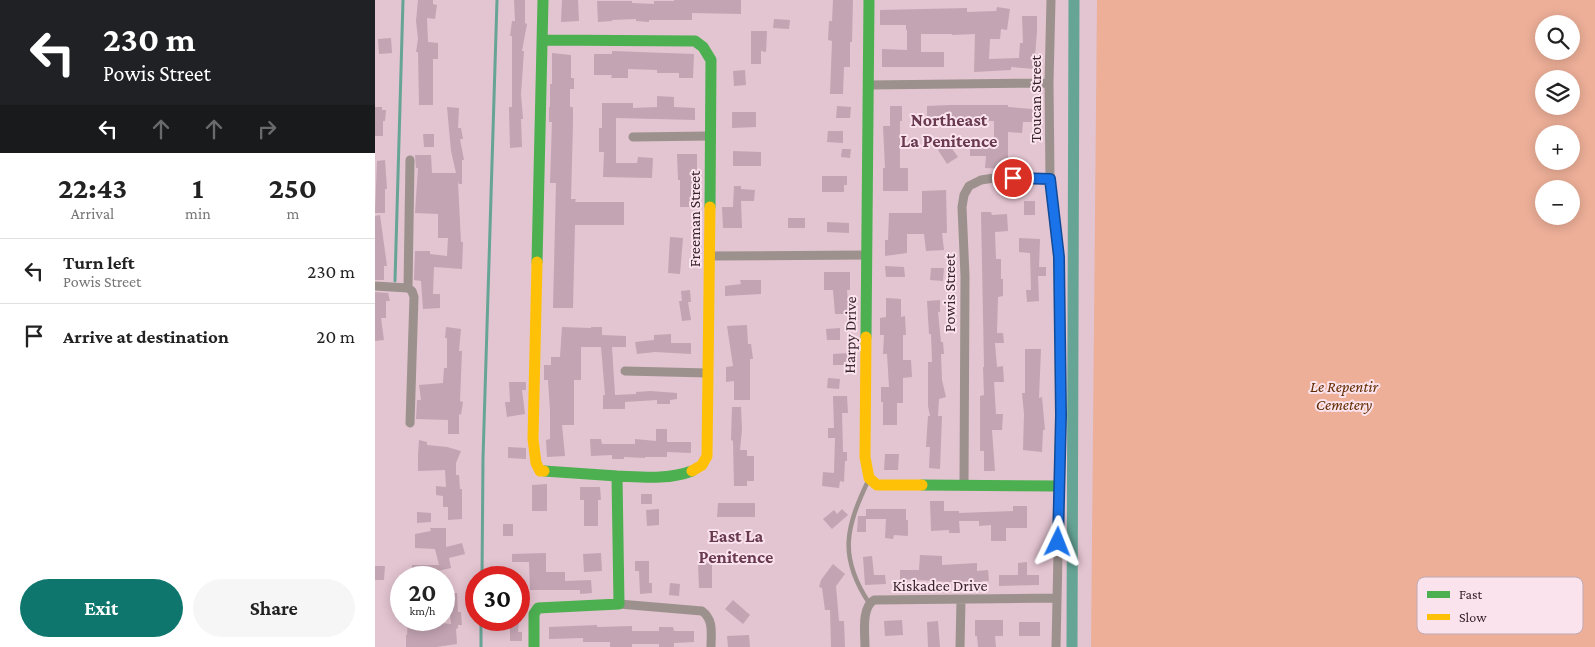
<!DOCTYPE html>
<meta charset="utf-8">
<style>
body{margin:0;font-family:"Crimson Pro",serif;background:#f6f6f6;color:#222;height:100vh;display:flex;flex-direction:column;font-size:19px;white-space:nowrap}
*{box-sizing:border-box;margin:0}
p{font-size:16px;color:#767676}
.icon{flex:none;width:28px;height:28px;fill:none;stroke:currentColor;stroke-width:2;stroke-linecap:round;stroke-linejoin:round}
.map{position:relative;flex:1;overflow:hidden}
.side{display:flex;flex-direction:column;background:#fff;width:375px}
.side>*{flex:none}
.hud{background:#202124;color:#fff;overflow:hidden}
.fabs{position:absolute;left:1160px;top:15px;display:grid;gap:10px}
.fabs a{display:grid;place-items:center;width:45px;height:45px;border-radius:50%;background:#fff;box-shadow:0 2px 12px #0003;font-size:25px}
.speed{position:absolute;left:15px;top:566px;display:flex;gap:10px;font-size:25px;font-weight:700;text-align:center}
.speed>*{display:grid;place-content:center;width:65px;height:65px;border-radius:50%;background:#fff;box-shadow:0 2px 12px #0003;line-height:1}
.speed small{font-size:12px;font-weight:400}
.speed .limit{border:8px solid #d22;background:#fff;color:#111}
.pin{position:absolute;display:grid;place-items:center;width:42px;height:42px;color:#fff;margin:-21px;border:2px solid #fff;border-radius:50%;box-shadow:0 1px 5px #0007}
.me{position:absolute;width:55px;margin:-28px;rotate:2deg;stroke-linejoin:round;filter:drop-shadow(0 0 4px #0008)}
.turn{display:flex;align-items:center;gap:18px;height:105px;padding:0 20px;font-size:22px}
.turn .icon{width:65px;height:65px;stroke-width:2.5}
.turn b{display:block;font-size:35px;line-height:42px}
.lanes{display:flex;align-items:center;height:48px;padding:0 20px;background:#0003;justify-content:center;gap:25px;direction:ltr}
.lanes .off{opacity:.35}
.eta{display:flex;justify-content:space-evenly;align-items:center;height:85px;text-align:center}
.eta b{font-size:30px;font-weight:700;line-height:35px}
.action{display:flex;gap:10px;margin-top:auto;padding:10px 20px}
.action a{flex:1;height:58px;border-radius:30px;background:#0f766e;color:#fff;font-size:20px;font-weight:700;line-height:58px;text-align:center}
.action a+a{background:#f6f6f6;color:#222}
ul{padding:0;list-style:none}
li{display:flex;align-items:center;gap:15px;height:65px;padding:0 20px;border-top:1px solid #e0e0e0}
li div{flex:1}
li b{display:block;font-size:19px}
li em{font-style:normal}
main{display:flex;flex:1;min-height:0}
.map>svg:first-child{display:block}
.green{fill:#edaf98;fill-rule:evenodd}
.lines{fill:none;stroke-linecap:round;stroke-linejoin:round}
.stream{stroke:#66a496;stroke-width:3}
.canal{stroke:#66a496;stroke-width:11}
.building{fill:#c3a4b2}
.lane{stroke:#9c918d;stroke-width:4.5}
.street{stroke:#9c918d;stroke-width:9}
.fast{stroke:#4caf50;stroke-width:11}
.slow{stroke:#ffc107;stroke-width:11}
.route-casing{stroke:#114b97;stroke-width:12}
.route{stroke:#1a73e8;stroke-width:9}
.labels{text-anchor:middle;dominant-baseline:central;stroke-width:4;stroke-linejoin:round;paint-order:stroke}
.street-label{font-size:16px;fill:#38222c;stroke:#fbe3ed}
.park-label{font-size:16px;font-style:italic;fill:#622b00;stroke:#fbe3ed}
.neighbourhood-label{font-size:18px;font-weight:bold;fill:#68394f;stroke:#fbe3ed}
.key{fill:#fbe3ed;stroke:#c0a9b3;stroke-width:1}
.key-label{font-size:14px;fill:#38222c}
</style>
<main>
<section class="side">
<div class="hud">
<div class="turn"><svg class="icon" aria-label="left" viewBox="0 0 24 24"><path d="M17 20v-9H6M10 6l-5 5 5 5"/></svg><div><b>230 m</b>Powis Street</div></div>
<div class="lanes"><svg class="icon" aria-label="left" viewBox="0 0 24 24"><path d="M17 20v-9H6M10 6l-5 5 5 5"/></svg><svg class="icon off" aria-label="ahead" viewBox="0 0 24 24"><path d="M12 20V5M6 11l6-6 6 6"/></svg><svg class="icon off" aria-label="ahead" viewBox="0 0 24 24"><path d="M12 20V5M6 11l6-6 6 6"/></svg><svg class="icon off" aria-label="right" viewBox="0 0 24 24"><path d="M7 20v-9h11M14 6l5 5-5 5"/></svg></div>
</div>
<div class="eta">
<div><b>22:43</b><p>Arrival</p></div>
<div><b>1</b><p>min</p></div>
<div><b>250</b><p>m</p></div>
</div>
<ul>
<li><svg class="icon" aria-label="left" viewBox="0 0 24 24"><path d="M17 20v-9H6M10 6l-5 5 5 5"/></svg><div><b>Turn left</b><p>Powis Street</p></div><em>230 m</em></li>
<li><svg class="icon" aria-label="arrive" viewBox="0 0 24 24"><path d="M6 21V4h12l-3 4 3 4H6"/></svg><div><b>Arrive at destination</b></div><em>20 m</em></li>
</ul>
<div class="action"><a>Exit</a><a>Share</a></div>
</section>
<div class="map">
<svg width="1220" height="647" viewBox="0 0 1220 647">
<rect width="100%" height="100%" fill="#e3c4d1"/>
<path class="green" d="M722 0H1220V647H716ZM1169 24H1196V51H1169ZM1169 79H1196V106H1169ZM1169 134H1196V161H1169ZM1169 189H1196V216H1169Z"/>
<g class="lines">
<path class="stream" d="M20 281 28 0
M107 578 108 458 122 0
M106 647V620"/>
<path class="canal" d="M697 647 699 0"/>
</g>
<path class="building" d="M43 0H58V4L62 5 60 19 52 18 53 42 63 43V59H58V105H44L43 52H41L43 39 41 21Z
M139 0H150V23L152 24 147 51H149L146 94 148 119H146L147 147 135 148 134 109V107H137V36H135L137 21H140Z
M187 0H203L204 21 186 22Z
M299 0H366V14L317 13V20H274V22L261 21V19L237 20V21L223 22 222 1H257V3L279 4V1H299Z
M458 0H478L477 42H475V67H469L468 94H455L457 41 453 40 454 21H457Z
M622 7 635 9 632 30 626 29 625 39H615L614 59 644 58 645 43H648L647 16H662V31L659 69 636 67V70L599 72 600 34 577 35V34H546V52H569V67H507V49L532 50V30H531V25H505V10L592 8V12L621 11Z
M399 19 415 20 414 29 398 28Z
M376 31H392L391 52 386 51V64H376Z
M16 38 17 53 4 54 3 39Z
M237 51 319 54 318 78H304V73H282V70L253 69V78H236L237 75H219V54H237Z
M177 53 196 55V78H199V89H195V107H198V122L196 199H201L200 202H249V225H200L198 308H178L181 183H175L177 122H174V107H175V84H177Z
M370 70 371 85 359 86 358 71Z
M282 96 299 97V107L320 108V120L241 118V163H262L263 157 278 158 277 178 228 177 229 152H224V128H227V103H258V108L282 107Z
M576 105H633V107L658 109 657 122H648L647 133 633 132V169L610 168 611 156H595V142L619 140V121H563V124H552V106Z
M462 106 476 107 475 118H461Z
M515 106H527V121H525V168H533V191H508V168H510L508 126H515Z
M0 107H7V110H11L10 121H8V136H0Z
M72 107 84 108 83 128H86L88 139H85L89 160H87V184H84L83 182 86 242H88L87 269 59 267 58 294H65V308L48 309 46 281 39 280 40 251H55V254L72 256 73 238H63V214L40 213 43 168H41L40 155H56L57 173H81L76 151Z
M357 112H381V127L357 128Z
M453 131H468V143L452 142Z
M48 134H59V147H49Z
M573 143 583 157 572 164 563 150Z
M467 149H476L475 158 466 157Z
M358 151 386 152V166H358Z
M302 154H322V180H320L319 207H305V180H303Z
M10 160 12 189H10V213H0L2 161Z
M447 176H472V185H469V192H447Z
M359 186H366V189L380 190 379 201H366L367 228H348L347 207H358Z
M571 190 572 233H567L569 250 551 251 549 234H532V253L510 256V240H513L514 213H547V191Z
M649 201H660V215H649Z
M606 212H616L617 215 632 214 633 231 620 232 621 259H626V279H628V296L623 297 622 333H628L629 343H620L622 367 628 366 629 382H619L621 414H628L627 430H617L620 471H609V451H605V396L609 395 608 367H609Z
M5 215 12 266H9V280H0V216Z
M413 218H430V228H413Z
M452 222 474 223V233L452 232Z
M295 237 308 238 305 274 293 273Z
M644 238 665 239 664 267H671V276H663L664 301 652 302 651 290H656L655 253 644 252Z
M510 266 529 267 530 277H511Z
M556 268H569L568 281 555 280Z
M449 272H475V290H472L474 314H460L458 290H449Z
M365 280H386V294L350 296V286L366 284Z
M315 290 316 302H313L316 320 307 321 304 301H307L306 291Z
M0 292 13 293 15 301H11V318H6L9 340 0 341Z
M511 298 526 299V317L530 316 531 335H528V360H536L537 377 528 378V403H522V425H508V402H506V387H514L512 354H508L509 335H505V318L511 317Z
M565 300V312H563L566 342H568L569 354H566L567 380 571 397 564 399 563 416H567L565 469 554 468 555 447H551L553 416H555L553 406V362H557L556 334H554L552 301Z
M372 325 373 344H376L378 359H375V400H359V381L351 382V367L358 366 352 326Z
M71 327 86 329 84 351H87L85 401 88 402 86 415 84 414V434H73V420L41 419 42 400H46L44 385 68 383 69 368H72V338H70Z
M187 327 216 328V327H227V335L251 336V347H237L240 395 261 394V392L275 391 302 393V399L295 400V404H282V400L250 402V409H228V395H230L226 347H206V380H199V425H187L190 456 172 457 171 440 175 439V410L173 380H169V365H176V357H185Z
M465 328V340H452L451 329Z
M296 334V343H316V354L280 352 262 354 260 342 279 340V335Z
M650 349H666L664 398 667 397 670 430H668L667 452 648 450 649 414 647 393H650Z
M474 353V365H458V354Z
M453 378 465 379 464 389 452 388Z
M134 382H151V390H147L150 414 132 417 130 402H135Z
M458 396H472L473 413H467L468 452H472V461H470L469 482 465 481 464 488 447 486 448 472 459 473 460 438H453V428H459Z
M357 407H366L367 429 365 450H372V456H379V481H372V486H359L358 441 356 440Z
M281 429H292V442H316V453L292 452V457H270V458L249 457V459H237V455L216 456 215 439H226L227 444H260V439L281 441Z
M44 440 52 442V445L72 447 86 451 81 463V475H84L85 489H87V519L73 520V507H68V496L61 495V486L71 487 70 470 43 471V455Z
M133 447 151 448V459L133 458Z
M510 454H524L523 470H509Z
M172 484V511H157V485Z
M205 487H225L226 500H223V526H209V500H205Z
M266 494H277V504H266Z
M555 501H569V511H584V513L638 511V506H652V528H631V541H616V525L604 526V521H584L585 533H574V530L556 531Z
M343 503H380V517H342Z
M284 509V525L272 526 271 510Z
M467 509 473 515 457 529 448 519 459 510 462 514Z
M491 509H531V520H533V536L519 535 518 539 510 538 511 519H491Z
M42 512 56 513V522L42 523Z
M483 516H491V532H482Z
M128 524H138V536H128Z
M55 528H71V547L87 543 90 554 74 558 76 568 41 576V574H37V565H64L60 549 40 548V534L56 531Z
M171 553V572H190V581L216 580 217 593 205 594V590H155L154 562H137V554Z
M226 553 227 571 209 572 208 554Z
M545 555 567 556V565L602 563V571L613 570 614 581H607V591H595L594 581 576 582 525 579V570H544Z
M497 556 499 575H510L511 584 490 585 488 557Z
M260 561H274V583H277V593L265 594 264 571H260Z
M652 562V575H664V585L624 586V575H643V563Z
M323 563H337V588H324Z
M458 564 470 574 461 586 464 621H469L470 647H456L455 610H450L447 588 444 587 446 580Z
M0 566H10L9 580H0Z
M295 583 305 584 304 596 294 595Z
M73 593H82L83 612H86L87 625H83V628L81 629 82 644 61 647H31V635H32L33 620H57L56 622 76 624Z
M358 600 375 615 368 624 350 609Z
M135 620H144L143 632H147V641H135Z
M527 620 528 635 510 636 509 621Z
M600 620H628V636H620L621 647H603L602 636H600Z
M563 621 565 647H553L552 622Z
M644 622H665V636H644Z
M222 625V627L257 626V631H284V627H298L299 631H319V642L299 643V647H284V644H257V647H235V642H208V638L174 639V627Z
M374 635 375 647H353L352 636Z"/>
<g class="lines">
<path class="lane" d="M494 479C471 527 463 556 494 603"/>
<path class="street" d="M676 0 674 83 675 179 684 257 686 415 681 647
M494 85 674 83
M258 137 335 136
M335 256 492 255
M0 286 33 288 37 291 39 297 35 423
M33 288 35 160
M250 371 333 373
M589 484 590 276 587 207 589 195 594 186 606 180 619 178 675 179
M244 604 327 611C339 620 336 633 336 647
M490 647C490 633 486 608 499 600L681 598
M585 647 586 600"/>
<path class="fast" d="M167 40 320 41 328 47 336 60 335 207
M162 262 168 0
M491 337 494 0
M242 476C267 477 293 480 317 471
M547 485 684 486
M159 647V614L163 608 244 604 242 476 169 471"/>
<path class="slow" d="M162 262 158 439 161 463 165 471H169
M491 337 490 457 494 478 502 485H547
M317 471 327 465 332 456 335 207"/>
</g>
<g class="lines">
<g class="route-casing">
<path id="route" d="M638 178 675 179 684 257 686 415 683 542"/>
</g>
<use href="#route" class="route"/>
</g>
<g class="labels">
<g class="street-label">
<text transform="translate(660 99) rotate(-90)">Toucan Street</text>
<text transform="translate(319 219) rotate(-90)">Freeman Street</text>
<text transform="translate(574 293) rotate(-90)">Powis Street</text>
<text transform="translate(475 335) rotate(-89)">Harpy Drive</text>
<text x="565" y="585">Kiskadee Drive</text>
</g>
<g class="park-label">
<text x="969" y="386">Le Repentir<tspan x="969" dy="18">Cemetery</tspan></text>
</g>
<g class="neighbourhood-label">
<text x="574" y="120">Northeast<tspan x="574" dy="21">La Penitence</tspan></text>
<text x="361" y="536">East La<tspan x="361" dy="21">Penitence</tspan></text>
</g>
</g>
<rect x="1042" y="577" width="166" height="57" rx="8" class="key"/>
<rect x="1052" y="591" width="23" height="7" fill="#4caf50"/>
<rect x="1052" y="614" width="23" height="6" fill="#ffc107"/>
<g class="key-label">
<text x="1084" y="599">Fast</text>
<text x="1084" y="622">Slow</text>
</g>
</svg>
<div class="fabs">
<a><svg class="icon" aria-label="search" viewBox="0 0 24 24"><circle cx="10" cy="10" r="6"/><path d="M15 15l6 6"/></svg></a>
<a><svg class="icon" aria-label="layers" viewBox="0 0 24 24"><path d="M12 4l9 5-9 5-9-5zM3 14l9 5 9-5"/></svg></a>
<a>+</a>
<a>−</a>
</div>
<div class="speed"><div>20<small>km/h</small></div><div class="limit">30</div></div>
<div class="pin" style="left:638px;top:178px;background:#d93025"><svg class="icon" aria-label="arrive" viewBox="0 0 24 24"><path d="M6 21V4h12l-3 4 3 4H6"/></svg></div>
<svg class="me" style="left:683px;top:542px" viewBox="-20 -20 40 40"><path d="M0-17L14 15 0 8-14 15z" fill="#1a73e8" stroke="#fff" stroke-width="4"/></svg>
</div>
</main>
